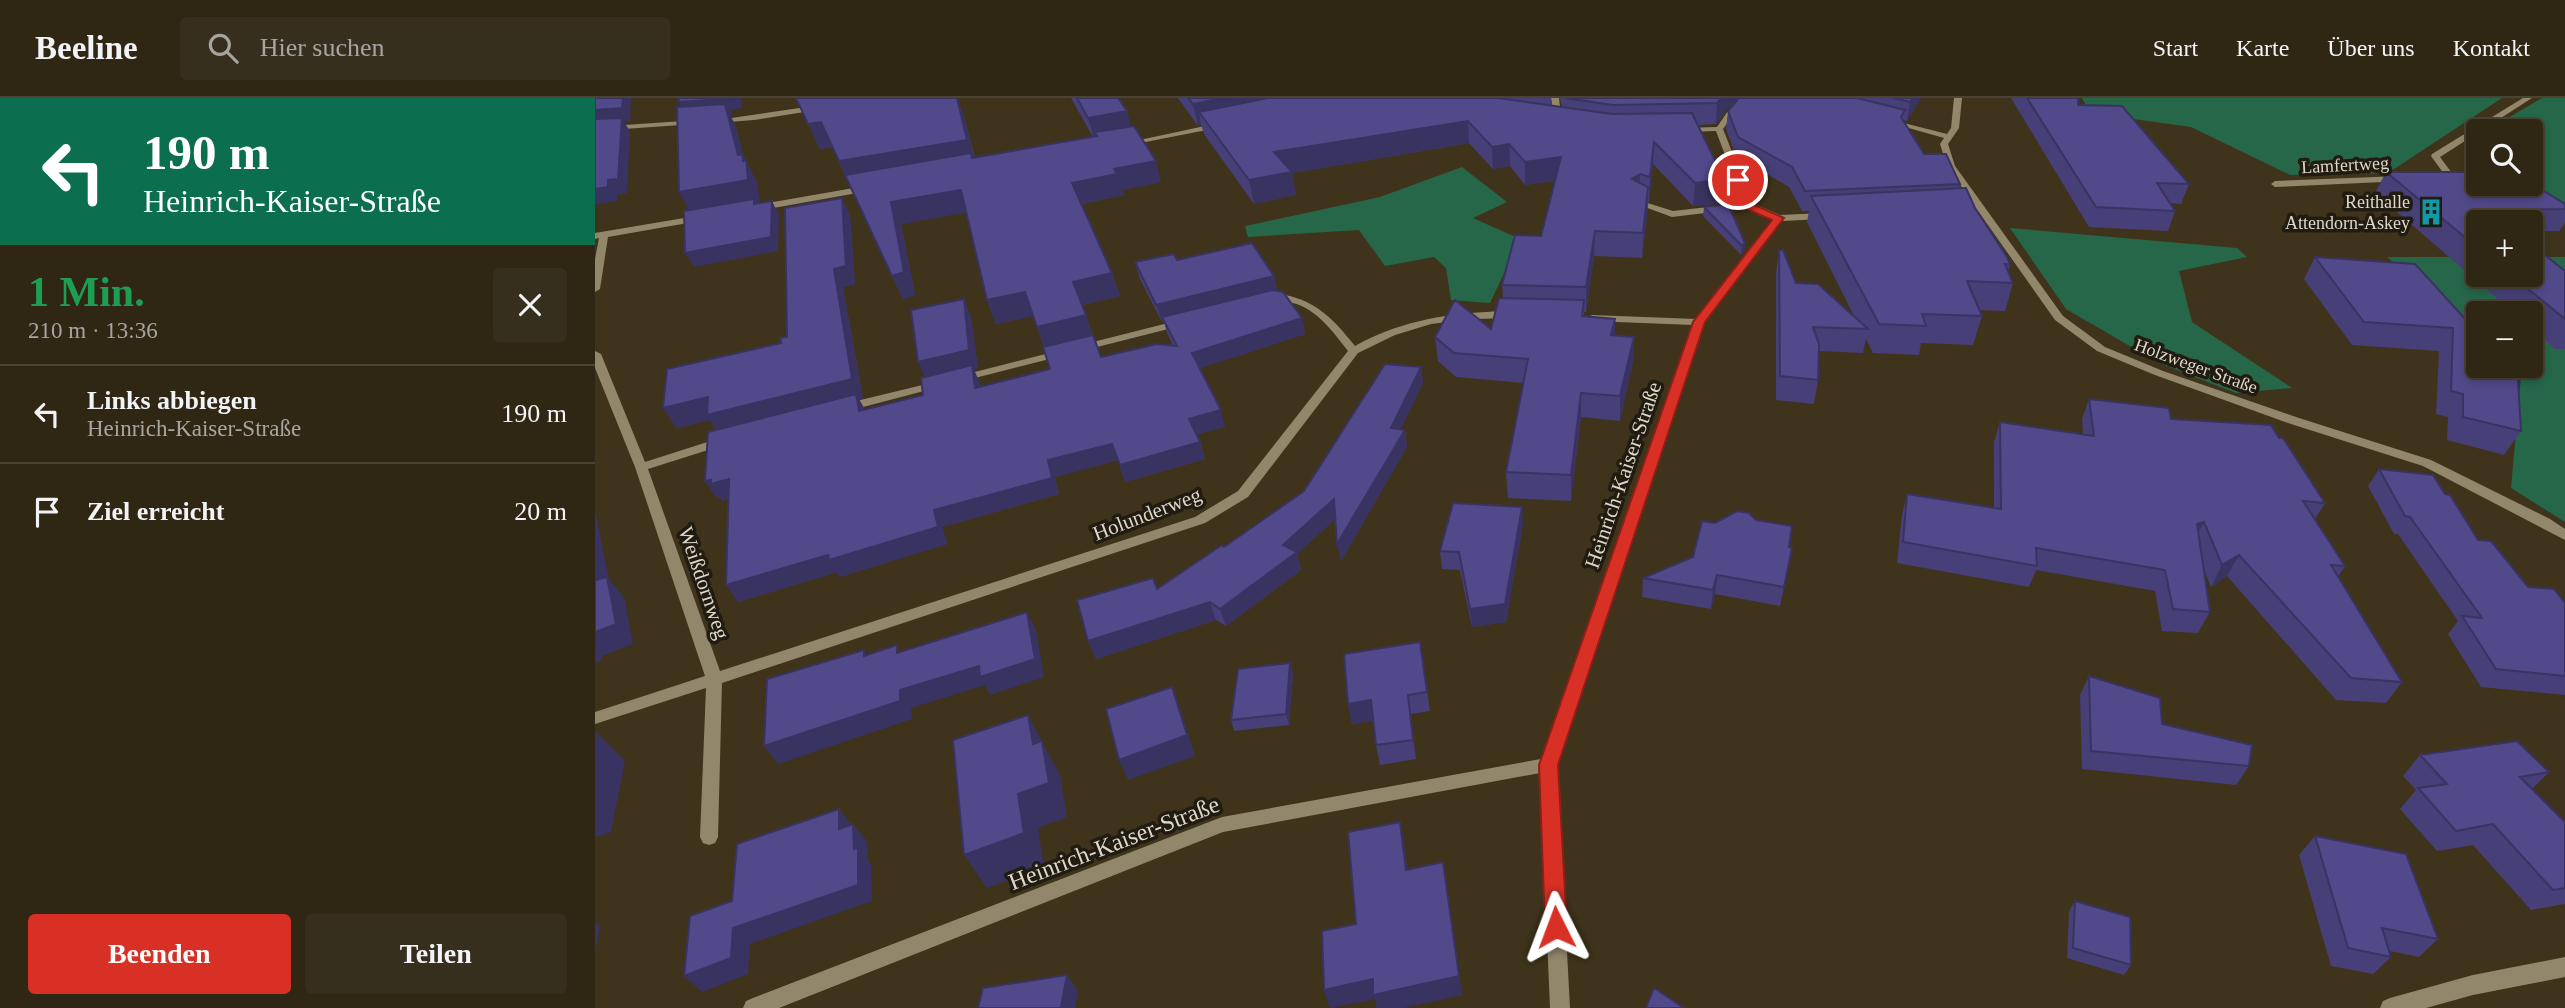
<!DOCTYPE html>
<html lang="de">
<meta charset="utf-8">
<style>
body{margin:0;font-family:"Times New Roman",serif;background:#372f1d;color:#f1f3f6;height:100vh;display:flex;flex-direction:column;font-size:26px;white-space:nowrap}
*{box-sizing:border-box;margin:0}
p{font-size:23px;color:#a7a5a0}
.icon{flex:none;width:38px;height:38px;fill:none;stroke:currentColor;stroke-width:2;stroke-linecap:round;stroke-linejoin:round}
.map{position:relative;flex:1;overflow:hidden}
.side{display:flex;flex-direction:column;background:#2f2714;width:595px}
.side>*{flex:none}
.guide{background:#0b6e4f;color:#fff;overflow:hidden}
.tools{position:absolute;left:1871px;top:21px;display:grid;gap:14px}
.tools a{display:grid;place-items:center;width:77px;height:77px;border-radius:7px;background:#2f2714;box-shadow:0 4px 10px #0003,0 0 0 2px #4a4434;font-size:35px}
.pin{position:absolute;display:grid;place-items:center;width:60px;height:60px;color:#fff;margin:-30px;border:4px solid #fff;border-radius:50%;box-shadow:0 2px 7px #0007}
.me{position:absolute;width:77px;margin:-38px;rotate:357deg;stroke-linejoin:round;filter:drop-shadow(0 0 5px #0008)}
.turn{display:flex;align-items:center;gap:24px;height:147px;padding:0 28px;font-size:32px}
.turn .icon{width:91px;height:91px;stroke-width:2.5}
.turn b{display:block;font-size:49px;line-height:60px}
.round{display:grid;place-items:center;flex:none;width:74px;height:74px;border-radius:7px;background:#372f1d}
.summary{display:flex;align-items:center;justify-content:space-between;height:119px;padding:0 28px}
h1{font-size:42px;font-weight:600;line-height:52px;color:#1e9e55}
.primary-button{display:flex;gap:14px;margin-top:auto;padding:14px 28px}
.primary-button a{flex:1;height:80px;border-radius:7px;background:#d93025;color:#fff;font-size:28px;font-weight:600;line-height:80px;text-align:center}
.primary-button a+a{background:#372f1d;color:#f1f3f6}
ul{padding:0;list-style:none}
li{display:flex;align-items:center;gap:21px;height:98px;padding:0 28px;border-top:2px solid #4a4434}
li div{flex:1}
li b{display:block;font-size:26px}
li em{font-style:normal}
header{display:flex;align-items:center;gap:42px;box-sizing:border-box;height:98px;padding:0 35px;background:#2f2714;border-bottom:2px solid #4a4434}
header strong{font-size:33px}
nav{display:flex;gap:38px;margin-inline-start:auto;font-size:24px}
.search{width:490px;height:63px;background:#372f1d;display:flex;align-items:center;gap:18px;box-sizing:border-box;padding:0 24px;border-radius:7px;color:#a7a5a0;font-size:26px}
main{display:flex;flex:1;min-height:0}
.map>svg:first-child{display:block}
.green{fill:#26674a}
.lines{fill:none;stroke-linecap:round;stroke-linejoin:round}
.street{fill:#93876b;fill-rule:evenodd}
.wall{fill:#473f77}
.shaded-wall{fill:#393361}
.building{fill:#52498a;stroke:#393361;stroke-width:2}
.route{fill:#d93025;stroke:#8d1f18;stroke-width:2}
.labels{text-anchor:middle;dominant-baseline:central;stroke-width:7;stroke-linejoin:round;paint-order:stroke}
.far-street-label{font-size:18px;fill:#dfd8c9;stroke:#211c11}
.far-poi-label{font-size:18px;fill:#dfd8c9;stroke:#211c11;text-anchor:end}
.street-label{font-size:21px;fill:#dfd8c9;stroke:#211c11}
.near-street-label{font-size:24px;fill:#dfd8c9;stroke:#211c11}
</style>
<header>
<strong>Beeline</strong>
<div class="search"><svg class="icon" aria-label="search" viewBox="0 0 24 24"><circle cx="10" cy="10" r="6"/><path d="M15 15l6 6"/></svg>Hier suchen</div>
<nav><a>Start</a><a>Karte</a><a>Über uns</a><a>Kontakt</a></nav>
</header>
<main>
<section class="side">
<div class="guide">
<div class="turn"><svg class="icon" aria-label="left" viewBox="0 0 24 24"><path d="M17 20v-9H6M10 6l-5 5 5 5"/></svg><div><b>190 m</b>Heinrich-Kaiser-Straße</div></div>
</div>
<div class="summary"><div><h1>1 Min.</h1><p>210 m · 13:36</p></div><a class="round"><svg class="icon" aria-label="close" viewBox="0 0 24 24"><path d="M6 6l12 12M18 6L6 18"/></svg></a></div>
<ul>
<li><svg class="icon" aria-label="left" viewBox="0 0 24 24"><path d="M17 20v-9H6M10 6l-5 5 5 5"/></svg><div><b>Links abbiegen</b><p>Heinrich-Kaiser-Straße</p></div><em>190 m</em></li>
<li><svg class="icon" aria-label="arrive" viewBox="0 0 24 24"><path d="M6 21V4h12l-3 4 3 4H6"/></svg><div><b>Ziel erreicht</b></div><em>20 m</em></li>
</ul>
<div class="primary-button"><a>Beenden</a><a>Teilen</a></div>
</section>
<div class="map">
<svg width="1970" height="910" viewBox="0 0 1970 910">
<rect width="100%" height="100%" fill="#3f341b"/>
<path class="green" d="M1487 0H1907L1793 75 1695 77 1596 29 1495 15Z
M1947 0H1970V110L1936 86V33H1891Z
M867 69 912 104 878 120 925 141 895 205 856 202 851 170 839 159 790 168 764 132 653 139 650 128 785 99Z
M1415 130 1642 150 1652 159 1584 173 1597 224 1697 290 1641 295 1564 265 1471 211Z
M1792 159H1883V177H1936V159H1970V424L1916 390 1926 278 1915 268H1936V215H1883V239Z"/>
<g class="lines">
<path class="street" d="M956 0H964L967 27 960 25Z
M1147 0H1156L1143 11 1128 31 1157 105 1185 117 1229 115 1234 118 1229 121 1187 123 1109 224 962 667 975 910H955L945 675 628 734 184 910H148L151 903 158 900 627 719 946 661 1098 227 997 223 992 220 997 217 1101 221 1178 121 1152 110 1077 119 1039 105 1043 102 1078 113 1148 105 1121 33 1088 34 1084 32 1088 30 1122 29 1137 7Z
M1359 0H1367L1364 30 1353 46 1360 68 1468 218 1510 249 1568 273 1704 320 1836 362 1955 421 1970 431V442L1828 368 1696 326 1560 277 1502 253 1460 222 1383 113 1359 114V110L1380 108 1352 68 1345 46 1349 40 1289 23 1293 21 1352 36 1356 30Z
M1928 0H1937L1845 59 1859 78 1855 81H1841V77L1849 76 1836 58 1837 56Z
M225 7H228V11L159 22 120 25 116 23Z
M103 22 104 24 100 26 0 33V29Z
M624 25 628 27 627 29 530 48 526 46Z
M1806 78 1810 81 1809 83 1680 89 1676 86 1680 83Z
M276 87 280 90 279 92 162 113 157 110 162 107Z
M107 117 110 118V122L13 139 5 191 0 194V161L4 140 0 141V135Z
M690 197C722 203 740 223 760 248 801 225 846 216 892 214 902 213 915 212 923 217L918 220 877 221 836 226 800 237 763 255 653 399 610 425 127 585 123 739 120 745 114 747 108 745 105 739 111 590 0 626V614L110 578 40 369 0 270V253L6 256 50 364 128 339 134 343 132 346 53 371 125 573 600 419 643 393 753 253C739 235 722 211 698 205 688 203 679 207 671 202L676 199Z
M589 221 593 222V226L364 284 358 281 360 279Z
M344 283 348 284V288L249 314 243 310 245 307Z
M1970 859V879L1878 897 1831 910H1785L1788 903 1795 900 1878 877Z"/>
</g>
<path class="wall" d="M201 0H362L370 22 380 60 498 39 476 0H523L536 28 566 84 527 92 529 97 486 106 517 175 525 198 487 207 506 259 578 247 572 235 569 224H567L545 181 540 164 582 162 679 178 682 192 707 220 710 236 605 270 630 329 602 336 605 344 610 361 530 384 523 362 460 379 464 396 347 429 352 446 244 479 242 474 143 504 133 401 127 403 125 399 121 400 122 332 115 322 82 330 68 310 186 245 192 239 255 117 260 186 248 189 268 300 264 301 270 312 328 297 330 279 369 201 376 220 383 271 379 272 384 283 385 289 455 271 449 249 438 218 401 226 392 202 371 114 306 126 320 197 308 201 237 49 225 51Z
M583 0H956L957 8 967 9 965 0H1326L1312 23 1308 22 1329 56 1365 86 1364 91 1380 110 1415 166 1413 174 1418 185 1410 213 1384 212 1387 218 1378 247 1326 245 1324 257 1278 255 1271 241 1268 255 1224 253 1223 282 1219 306 1181 302V175L1184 152 1201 185 1260 220 1212 124 1214 113H1207L1194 89 1141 58 1131 31 1133 13 1141 3 1134 8 1121 26 1103 27 1129 81 1127 105 1098 108 1058 66 1047 160 999 158 991 214H989V218L1020 221V237L1038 263 1025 323 986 319 976 403 913 400 911 374 929 285 861 279 843 263 840 239 896 231 908 200 907 187 946 138 960 83 930 87 915 68 898 71 874 45 697 75 701 97 659 106 609 36 606 27 603 28Z
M1416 0H1483V7L1594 86 1586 106 1575 105 1580 113 1573 133 1494 129Z
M1791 74 1970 106V125L1964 133H1936V124H1883V177H1936L1970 173V251H1960L1936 229V215H1919L1780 95Z
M1109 109 1150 145 1149 154 1146 157 1108 118Z
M1720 159 1820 166 1926 333 1909 357 1852 342 1853 319 1841 316 1844 253 1757 247 1709 181Z
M826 269 828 285 805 332H810L812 349 746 463 741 420 702 456 706 472 631 528 621 522 501 561 493 543 562 491 629 449 709 393Z
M1494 301 1576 321 1684 340 1730 405 1720 421 1750 468 1743 479 1807 584 1791 605 1741 602 1632 478 1616 489 1609 471 1615 514 1603 535 1567 533 1560 493 1441 472 1434 489 1302 465 1307 417 1312 396 1399 410V344L1405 324 1488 336 1487 321Z
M1784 371 1850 396 1883 442 1933 489 1970 505V597L1886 589 1853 536 1863 523 1803 436H1799L1773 388Z
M928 426 911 524 877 529 865 472 847 471 845 453Z
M1194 449 1197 450 1185 508 1120 496 1116 511 1047 499 1048 480Z
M825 544 835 613 816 616 821 661 785 667 781 647 779 622 757 626 753 606Z
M695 565 698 576 694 627 639 633 636 622Z
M1494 578 1567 626 1654 668 1641 687 1487 671 1485 597Z
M1825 657 1954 674 1937 691 1970 724V806L1936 812 1878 747 1842 753 1805 711 1821 692 1808 678Z
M1720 738 1843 841 1824 859 1795 853 1796 859 1778 876 1736 868 1704 757Z
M1480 803 1536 867 1529 877 1472 860 1474 813Z"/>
<path class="shaded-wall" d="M28 0H36L35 24H29L35 33 32 95 22 97V103L0 107V12Z
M129 0H146L147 10 136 12 138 17H135L140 26 150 61 162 84 165 104 161 105 166 115 96 116 84 94 143 57 93 20 84 4Z
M362 0 370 22 381 67 255 88 244 63Z
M628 0H759L604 14 606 27 603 28 598 6Z
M1126 0H1146L1134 8 1121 26 1122 5Z
M1318 0H1326L1312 23 1315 4Z
M532 13 539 39 500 34 503 46H501L493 20Z
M873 23 874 45 697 75 701 97 659 106 654 82 679 54Z
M226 24 237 49 225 51 213 26Z
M1059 44 1058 66 1054 103 1055 79Z
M914 46 915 68 898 71 897 49Z
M966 59 967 82 930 87V64Z
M561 63 566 84 527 92 529 97 484 106 477 85 519 71Z
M1045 76 1044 99 1037 81Z
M1129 81 1127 105 1098 108 1100 85Z
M1053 89 1052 113 1047 160 1048 135Z
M366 92 374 114 306 126 320 197 308 201 297 178 296 104Z
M247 100 255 117 260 186 248 189 268 300 264 301 270 312 124 336 115 322 82 330 68 310 113 299 257 281 239 171Z
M177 103 184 117 183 153 99 169 90 155Z
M1000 133 999 158 991 214V189Z
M1150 145 1149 154 1146 157 1147 148Z
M517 175 525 198 486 207 478 184Z
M679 178 683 196 567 219 569 224H567L561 207Z
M430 194 439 218 401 226 392 202Z
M369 201 376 220 383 271 379 272 384 283 387 306 332 284 323 264Z
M491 217 499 241 451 254 442 229Z
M707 220 710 236 602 271 597 255Z
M1020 221V245L1016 237Z
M1039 239 1038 263 1025 323V298Z
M826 269 828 285 798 347 796 330Z
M986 295V319L976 403V377Z
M626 312 630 329 599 337 594 321Z
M810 332 812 349 746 463 742 446Z
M605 344 610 361 530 384 525 367Z
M517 346 523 362 460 379 464 396 347 429 352 446 244 479 242 474 143 504 131 487 233 457 453 362Z
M134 381 145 398 127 403 125 399 121 400 110 383 116 382Z
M739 401 743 418 702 456 706 472 631 528 625 511 688 447Z
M927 409 928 426 911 524 877 529 875 511Z
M0 412 14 481 29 499 38 546 7 558V562L0 565 1 482 0 476Z
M1609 424 1598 445 1602 426Z
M1644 457 1632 478 1616 489 1627 467Z
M1122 477 1120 496 1116 511 1118 492Z
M615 504 621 522 501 561 493 543Z
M432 514 441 532 449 579 395 597 390 587 316 610 317 621 183 666 169 648 305 592Z
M695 565 698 576 694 627 691 616Z
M577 589 585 610 600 658 533 682 524 662Z
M813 597 816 616 821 661 818 642Z
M776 602 780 622 757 626 753 606Z
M433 617 465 677 472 719 443 730 449 769 392 790 369 757 423 696 438 646Z
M0 633 30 663 16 734 0 739Z
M244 711 258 729 244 731Z
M805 724 809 744 815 792 811 772Z
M258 726 272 743 273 762 276 766 277 803 155 846 153 876 107 894 89 878 138 830 259 751Z
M848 764 867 897 808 910H782L780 901 735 910 729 892Z
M0 824 5 828 0 855Z
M472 877 483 893 480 910H466Z"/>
<path class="building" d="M0 0H28L27 10 0 12Z
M84 0H129V1L84 4Z
M201 0H362L372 42 244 63 226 24 213 26Z
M482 0H523L532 13 493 20Z
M593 0H628L598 6Z
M673 0H903L1017 16 1097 15 1129 81 1100 85 1059 44 1055 79 1045 76 1037 81 1053 89 1048 135 1000 133 991 189 907 187 920 137 946 138 966 59 930 64 914 46 897 49 873 23 679 54 697 74 654 82 604 14Z
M970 0H1126L1122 5 1018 7Z
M1144 0H1262L1310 12 1306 19 1329 56H1351L1365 86 1210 93 1197 69 1143 39 1133 13Z
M1298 0H1318L1315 4Z
M1432 0H1483V7L1527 8 1594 86 1562 85 1580 113 1501 109Z
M130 6 143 57 147 56 148 63 151 62 153 82 84 94 82 9Z
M27 20 23 81 13 82V89L0 91V21Z
M539 28 561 63 519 71 522 76 477 85 517 175 478 184 491 217 442 229 430 194 392 202 366 92 296 104 309 174 297 178 250 77 376 55 377 60 502 38 500 34Z
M1791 74H1883V86H1936V85L1970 106V111L1891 112 1907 124H1883V150Z
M1371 90 1380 110 1412 159 1415 166H1410L1418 185 1372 183 1387 218 1327 216 1331 228 1284 226 1216 98Z
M247 100 251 168 239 171 257 281 112 317 113 299 68 310 72 271 186 245 185 240 192 239 190 110Z
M159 101V106L177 103 176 139 90 155 89 113Z
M1133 106 1150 145 1147 148 1109 109Z
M657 145 679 178 561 207 540 164 579 156 582 162Z
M1936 146 1970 173V221L1916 177H1936Z
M1184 152H1188L1201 185 1223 186 1273 231 1218 229 1224 246 1223 282 1185 278Z
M1720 159 1820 166 1883 235V268H1922L1926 333 1868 319V296L1856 293 1858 230 1769 224Z
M678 192 688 194 707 220 597 255 626 312 594 321 605 344 525 367 517 346 453 362 457 380 339 412 343 429 234 462 233 457 131 487 134 381 116 386V382L110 383 113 334 261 296 264 313 328 297 326 280 377 267 380 290 455 271 448 249 498 237 506 259 562 246 582 248 567 219Z
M904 200 989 202 987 218 1020 221 1016 237 1039 239 1025 298 986 295 976 377 911 374 933 261 859 255 840 239 860 202 896 231Z
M369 201 374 252 323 264 316 212Z
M790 266 826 269 796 330 810 332 742 446 739 401 688 447 702 454 625 511 615 504 493 543 482 502 558 480 562 491 627 447 629 449 709 393Z
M1494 301 1574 310 1576 321 1676 327 1684 340H1688L1730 405 1708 403 1750 468 1736 467 1807 584 1756 580 1644 457 1627 467 1609 424 1602 426 1615 514 1578 511 1570 472 1441 450 1442 468 1308 444 1312 396 1406 411 1405 324 1499 338Z
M1784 371 1838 377 1850 396 1855 397 1883 442 1896 443 1933 489 1959 491 1970 505V578L1901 571 1867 518 1887 520 1815 419 1810 418Z
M858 405 927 409 910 506 875 511 864 454 845 453Z
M1142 413 1154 415 1161 422 1197 428 1194 449 1197 450 1189 489 1122 477 1118 492 1048 480 1098 459 1107 423 1120 425Z
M0 476 1 482 12 479 21 526 0 534Z
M432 514 440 561 385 579 384 568 305 592V603L169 648 172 581 269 552V558L302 547V555Z
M825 544 832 594 813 597 818 642 781 647 776 602 753 606 749 556Z
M695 565 691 616 636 622 643 571Z
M1494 578 1565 600 1567 626 1657 647 1654 668 1496 653Z
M577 589 592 637 524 662 511 611Z
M433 617 438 646 447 643 454 685 423 696 429 735 369 757 358 642Z
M1922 643 1954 674 1925 679 1970 724V790L1958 792 1898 726 1861 733 1823 690 1852 686 1825 657Z
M244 711V731L258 726 259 751 263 749V787L138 830 136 860 89 878 95 818 137 803 142 746Z
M805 724 811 772 848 764 864 878 778 897V881L729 892 727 833 761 826 753 734Z
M1720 738 1811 756 1843 841 1787 830 1796 859 1753 850Z
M1480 803 1535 819 1536 867 1478 850Z
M472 877 466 910H383L388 890Z
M1059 890 1089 910H1051Z"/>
<path class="route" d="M1140 80 1148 82 1157 106 1189 120 1110 224 963 667 972 829 969 836 961 839 953 836 950 829 944 667 1098 224 1177 122 1149 110Z"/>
<defs>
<g id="building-bare" transform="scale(2.1)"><path d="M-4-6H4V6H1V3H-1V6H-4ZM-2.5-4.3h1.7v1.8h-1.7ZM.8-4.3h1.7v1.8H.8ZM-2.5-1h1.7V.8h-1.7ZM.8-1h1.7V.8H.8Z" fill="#0f9aa8" stroke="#211c11" stroke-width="2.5" paint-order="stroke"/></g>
</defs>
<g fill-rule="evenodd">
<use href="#building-bare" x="1836" y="114"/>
</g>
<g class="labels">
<g class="far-street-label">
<text transform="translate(1750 67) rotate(-3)">Lamfertweg</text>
<text transform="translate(1601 268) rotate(20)">Holzweger Straße</text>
</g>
<g class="far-poi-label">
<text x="1815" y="104">Reithalle<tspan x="1815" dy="21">Attendorn-Askey</tspan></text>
</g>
<g class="street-label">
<text transform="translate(1028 377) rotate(-71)">Heinrich-Kaiser-Straße</text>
<text transform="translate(552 416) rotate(-21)">Holunderweg</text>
<text transform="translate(109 485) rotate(71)">Weißdornweg</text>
</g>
<g class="near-street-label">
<text transform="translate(519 745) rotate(-21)">Heinrich-Kaiser-Straße</text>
</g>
</g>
</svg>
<div class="tools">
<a><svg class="icon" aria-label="search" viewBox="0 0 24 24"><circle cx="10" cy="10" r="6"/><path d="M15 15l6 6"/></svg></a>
<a>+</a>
<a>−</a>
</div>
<div class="pin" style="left:1143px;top:82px;background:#d93025"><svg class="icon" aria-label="arrive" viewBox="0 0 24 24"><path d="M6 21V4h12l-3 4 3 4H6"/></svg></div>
<svg class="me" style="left:961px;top:829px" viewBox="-20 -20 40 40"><path d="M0-17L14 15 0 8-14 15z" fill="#d93025" stroke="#fff" stroke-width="4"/></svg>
</div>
</main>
